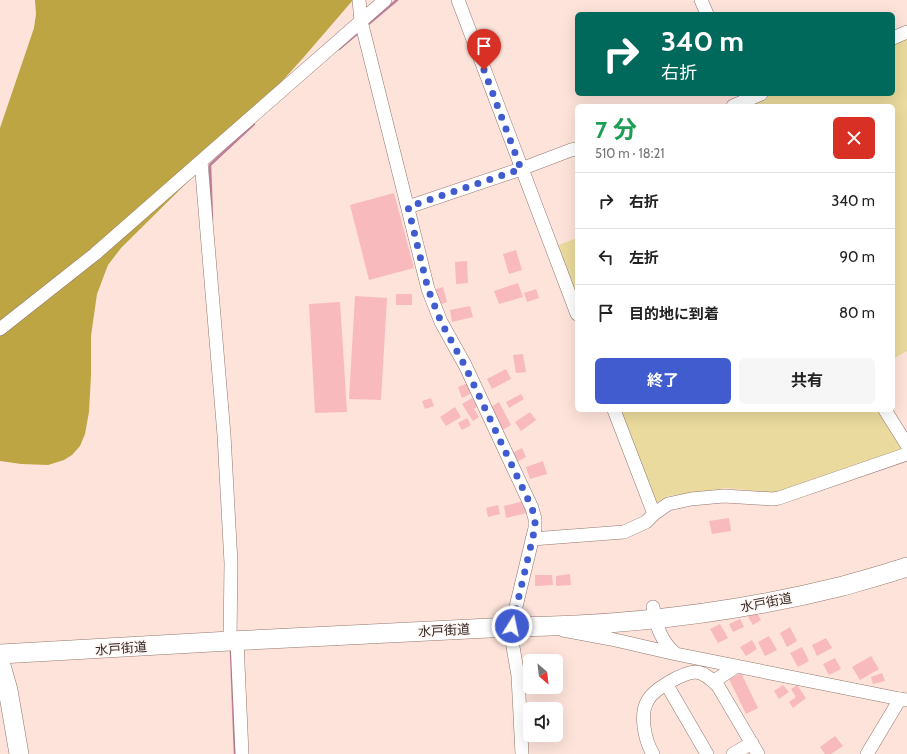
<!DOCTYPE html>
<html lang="ja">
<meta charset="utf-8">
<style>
body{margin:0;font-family:Cabin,"Noto Sans JP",sans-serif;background:#f6f6f6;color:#222;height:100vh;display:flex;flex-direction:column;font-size:15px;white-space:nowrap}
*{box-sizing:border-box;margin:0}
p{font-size:13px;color:#767676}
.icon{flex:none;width:22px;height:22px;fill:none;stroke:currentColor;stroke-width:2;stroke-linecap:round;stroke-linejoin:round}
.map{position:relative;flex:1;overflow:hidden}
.side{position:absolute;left:575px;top:104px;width:320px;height:308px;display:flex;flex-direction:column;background:#fff;border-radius:6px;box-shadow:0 4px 16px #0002}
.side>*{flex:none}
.banner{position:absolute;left:575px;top:12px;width:320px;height:84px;border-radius:6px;box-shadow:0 4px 16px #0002;background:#00695c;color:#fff;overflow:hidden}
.needle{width:26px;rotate:152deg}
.tools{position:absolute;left:523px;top:654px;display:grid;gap:8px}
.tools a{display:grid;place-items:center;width:40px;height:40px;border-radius:6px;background:#fff;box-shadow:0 4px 16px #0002;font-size:20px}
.pin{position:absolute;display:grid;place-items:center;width:34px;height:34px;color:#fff;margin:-41px -17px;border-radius:50% 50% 50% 0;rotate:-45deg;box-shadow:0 0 4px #0007}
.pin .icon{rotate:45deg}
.me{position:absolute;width:44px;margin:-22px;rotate:10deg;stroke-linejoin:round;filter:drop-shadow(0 0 3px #0008)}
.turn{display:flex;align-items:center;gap:14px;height:84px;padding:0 20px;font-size:18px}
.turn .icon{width:52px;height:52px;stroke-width:2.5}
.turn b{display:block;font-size:28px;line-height:34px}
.round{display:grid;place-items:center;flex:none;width:42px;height:42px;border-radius:6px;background:#f6f6f6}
.headline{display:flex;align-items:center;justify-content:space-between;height:68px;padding:0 20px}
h1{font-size:24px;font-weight:700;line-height:30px;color:#1e9e55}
.button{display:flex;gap:8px;margin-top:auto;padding:8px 20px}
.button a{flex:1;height:46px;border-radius:6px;background:#415ccf;color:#fff;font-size:16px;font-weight:700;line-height:46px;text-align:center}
.button a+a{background:#f6f6f6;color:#222}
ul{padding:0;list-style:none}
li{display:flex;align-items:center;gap:12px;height:56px;padding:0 20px;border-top:1px solid #e0e0e0}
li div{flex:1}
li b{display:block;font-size:15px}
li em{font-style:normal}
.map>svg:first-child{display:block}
.green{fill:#eada9d}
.forest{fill:#bea543}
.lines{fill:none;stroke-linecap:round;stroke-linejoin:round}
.stream{stroke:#c07d9b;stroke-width:2.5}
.building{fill:#f8babd}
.minor-casing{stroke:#93776c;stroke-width:14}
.highway-casing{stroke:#93776c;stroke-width:20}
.minor{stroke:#fff;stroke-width:13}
.highway{stroke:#fff;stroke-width:19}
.route{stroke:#415ccf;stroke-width:7;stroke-dasharray:0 12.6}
.labels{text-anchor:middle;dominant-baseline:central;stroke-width:3;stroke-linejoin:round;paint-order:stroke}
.street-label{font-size:13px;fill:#352924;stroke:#fcf5f3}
</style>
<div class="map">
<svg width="907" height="754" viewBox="0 0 907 754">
<rect width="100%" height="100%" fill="#fde3da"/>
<path class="green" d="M907 38V351L893 359V106H752L751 103 773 94H893V44Z
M577 238V300L556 246Z
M620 410H879L905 450 775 493 727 488 668 496 656 503Z"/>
<path class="forest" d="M35 0H353L303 58 220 150 121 248 108 265 97 294 91 336V375L89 412 85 434 80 446 72 455 64 460 48 465 21 464 0 461V128L34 28 36 14Z"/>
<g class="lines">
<path class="stream" d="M366 26 397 0
M339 49 359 32
M212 220 210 165 254 124
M231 651 235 754"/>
</g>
<path class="building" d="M394 193 414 268 369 280 350 205Z
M516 250 522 270 509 274 503 254Z
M467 261 468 283 456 284 455 262Z
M518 283 523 297 499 304 494 291Z
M443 287 447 302 439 305 434 290Z
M536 289 539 298 527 302 524 293Z
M396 294H412V305H396Z
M355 296 387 298 381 400 349 399Z
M340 302 347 412 315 413 309 304Z
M470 306 473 317 452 322 450 310Z
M523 354 526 372 516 373 513 355Z
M506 369 511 379 492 389 487 379Z
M468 383 472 393 462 398 458 387Z
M521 394 524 399 509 408 506 402Z
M431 398 434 406 425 409 422 401Z
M472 398 478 406 474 409 479 417 473 421 462 404Z
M499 402 511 425 501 431 489 408Z
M455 407 461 417 446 426 440 417Z
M530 412 536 420 521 431 515 422Z
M467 418 471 425 462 430 458 423Z
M522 448 526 457 517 462 512 453Z
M543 461 547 474 530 479 526 467Z
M524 501 527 513 506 518 504 506Z
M498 505 500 514 488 517 486 508Z
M729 518 731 531 712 534 709 521Z
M570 574 571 585 556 586V576Z
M535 575H552L553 585 535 586Z
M755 610 761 620 753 625 747 615Z
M740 619 744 627 733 632 729 624Z
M720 624 728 638 718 643 710 629Z
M790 627 797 641 787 647 780 633Z
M769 636 777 650 765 656 758 642Z
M826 638 832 648 817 656 812 645Z
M752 640 757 649 746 656 740 647Z
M802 647 809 661 798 667 790 653Z
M871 656 879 669 860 680 852 667Z
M835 658 841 669 829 675 823 664Z
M741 673 758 708 746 714 729 679Z
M882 673 885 681 873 684 871 677Z
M783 685 789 692 779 699 774 691Z
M797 685 806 698 793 708 789 702 796 697 791 689Z
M835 736 843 746 831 754H825L820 747Z"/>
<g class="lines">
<g class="minor-casing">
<path id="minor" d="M359 0 361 21 428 289 441 322 465 365 532 508 535 519V528L514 615 511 635 518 676 522 754
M458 0 577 314
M701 0 707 14
M893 38 907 32
M733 106 761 94
M201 161 224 435 231 563 230 641
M408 207 521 169 571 150 577 149
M0 329 95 254 385 0
M614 410 654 514
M885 410 907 445
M532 539 624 532 646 522 654 514 668 504 691 499 724 496 773 499 779 498 907 454
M653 607C656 625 661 642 676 654
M563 630 611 639 676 654 900 699 907 700
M237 641 242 754
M714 681 737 666
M667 685 707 754
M653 754C645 741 639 714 648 700 654 689 682 673 695 672 704 672 712 680 718 686L758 754
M733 754 752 743
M867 754 900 699"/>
</g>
<g class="highway-casing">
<path id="highway" d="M0 654 230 641 512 627C623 626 735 613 843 586 864 580 886 574 907 567
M0 662 8 690 19 754"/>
</g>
<use href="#minor" class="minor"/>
<use href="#highway" class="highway"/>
</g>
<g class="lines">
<path class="route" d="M484 70 521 169 408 207 428 289 441 322 465 366 532 508 535 519V528L512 626"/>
</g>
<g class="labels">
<g class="street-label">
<text transform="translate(766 602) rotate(-11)">水戸街道</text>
<text transform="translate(444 630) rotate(-3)">水戸街道</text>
<text transform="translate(121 648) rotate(-4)">水戸街道</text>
</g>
</g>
</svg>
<div class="tools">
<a><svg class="needle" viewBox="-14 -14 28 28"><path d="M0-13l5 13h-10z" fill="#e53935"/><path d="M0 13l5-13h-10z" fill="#767676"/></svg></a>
<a><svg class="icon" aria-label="sound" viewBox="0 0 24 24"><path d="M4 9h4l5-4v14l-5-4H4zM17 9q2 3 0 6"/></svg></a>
</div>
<div class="pin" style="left:484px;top:70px;background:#d93025"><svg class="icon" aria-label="arrive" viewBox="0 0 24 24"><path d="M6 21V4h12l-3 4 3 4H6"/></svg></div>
<svg class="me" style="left:512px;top:626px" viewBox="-20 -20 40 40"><circle r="17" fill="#415ccf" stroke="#fff" stroke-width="3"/><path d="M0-11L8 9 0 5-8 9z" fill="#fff"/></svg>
<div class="banner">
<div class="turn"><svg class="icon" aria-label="right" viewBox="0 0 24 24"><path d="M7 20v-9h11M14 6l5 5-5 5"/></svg><div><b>340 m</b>右折</div></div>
</div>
<section class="side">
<div class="headline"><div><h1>7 分</h1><p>510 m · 18:21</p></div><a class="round" style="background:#d93025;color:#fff"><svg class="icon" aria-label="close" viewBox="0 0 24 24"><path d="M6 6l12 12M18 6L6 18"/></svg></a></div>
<ul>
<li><svg class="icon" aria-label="right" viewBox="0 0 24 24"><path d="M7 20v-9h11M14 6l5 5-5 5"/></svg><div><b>右折</b></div><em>340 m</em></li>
<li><svg class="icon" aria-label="left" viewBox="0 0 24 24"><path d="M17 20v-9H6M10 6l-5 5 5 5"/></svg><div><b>左折</b></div><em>90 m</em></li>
<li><svg class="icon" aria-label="arrive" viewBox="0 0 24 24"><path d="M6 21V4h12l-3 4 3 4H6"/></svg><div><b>目的地に到着</b></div><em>80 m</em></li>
</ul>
<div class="button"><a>終了</a><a>共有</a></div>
</section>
</div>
